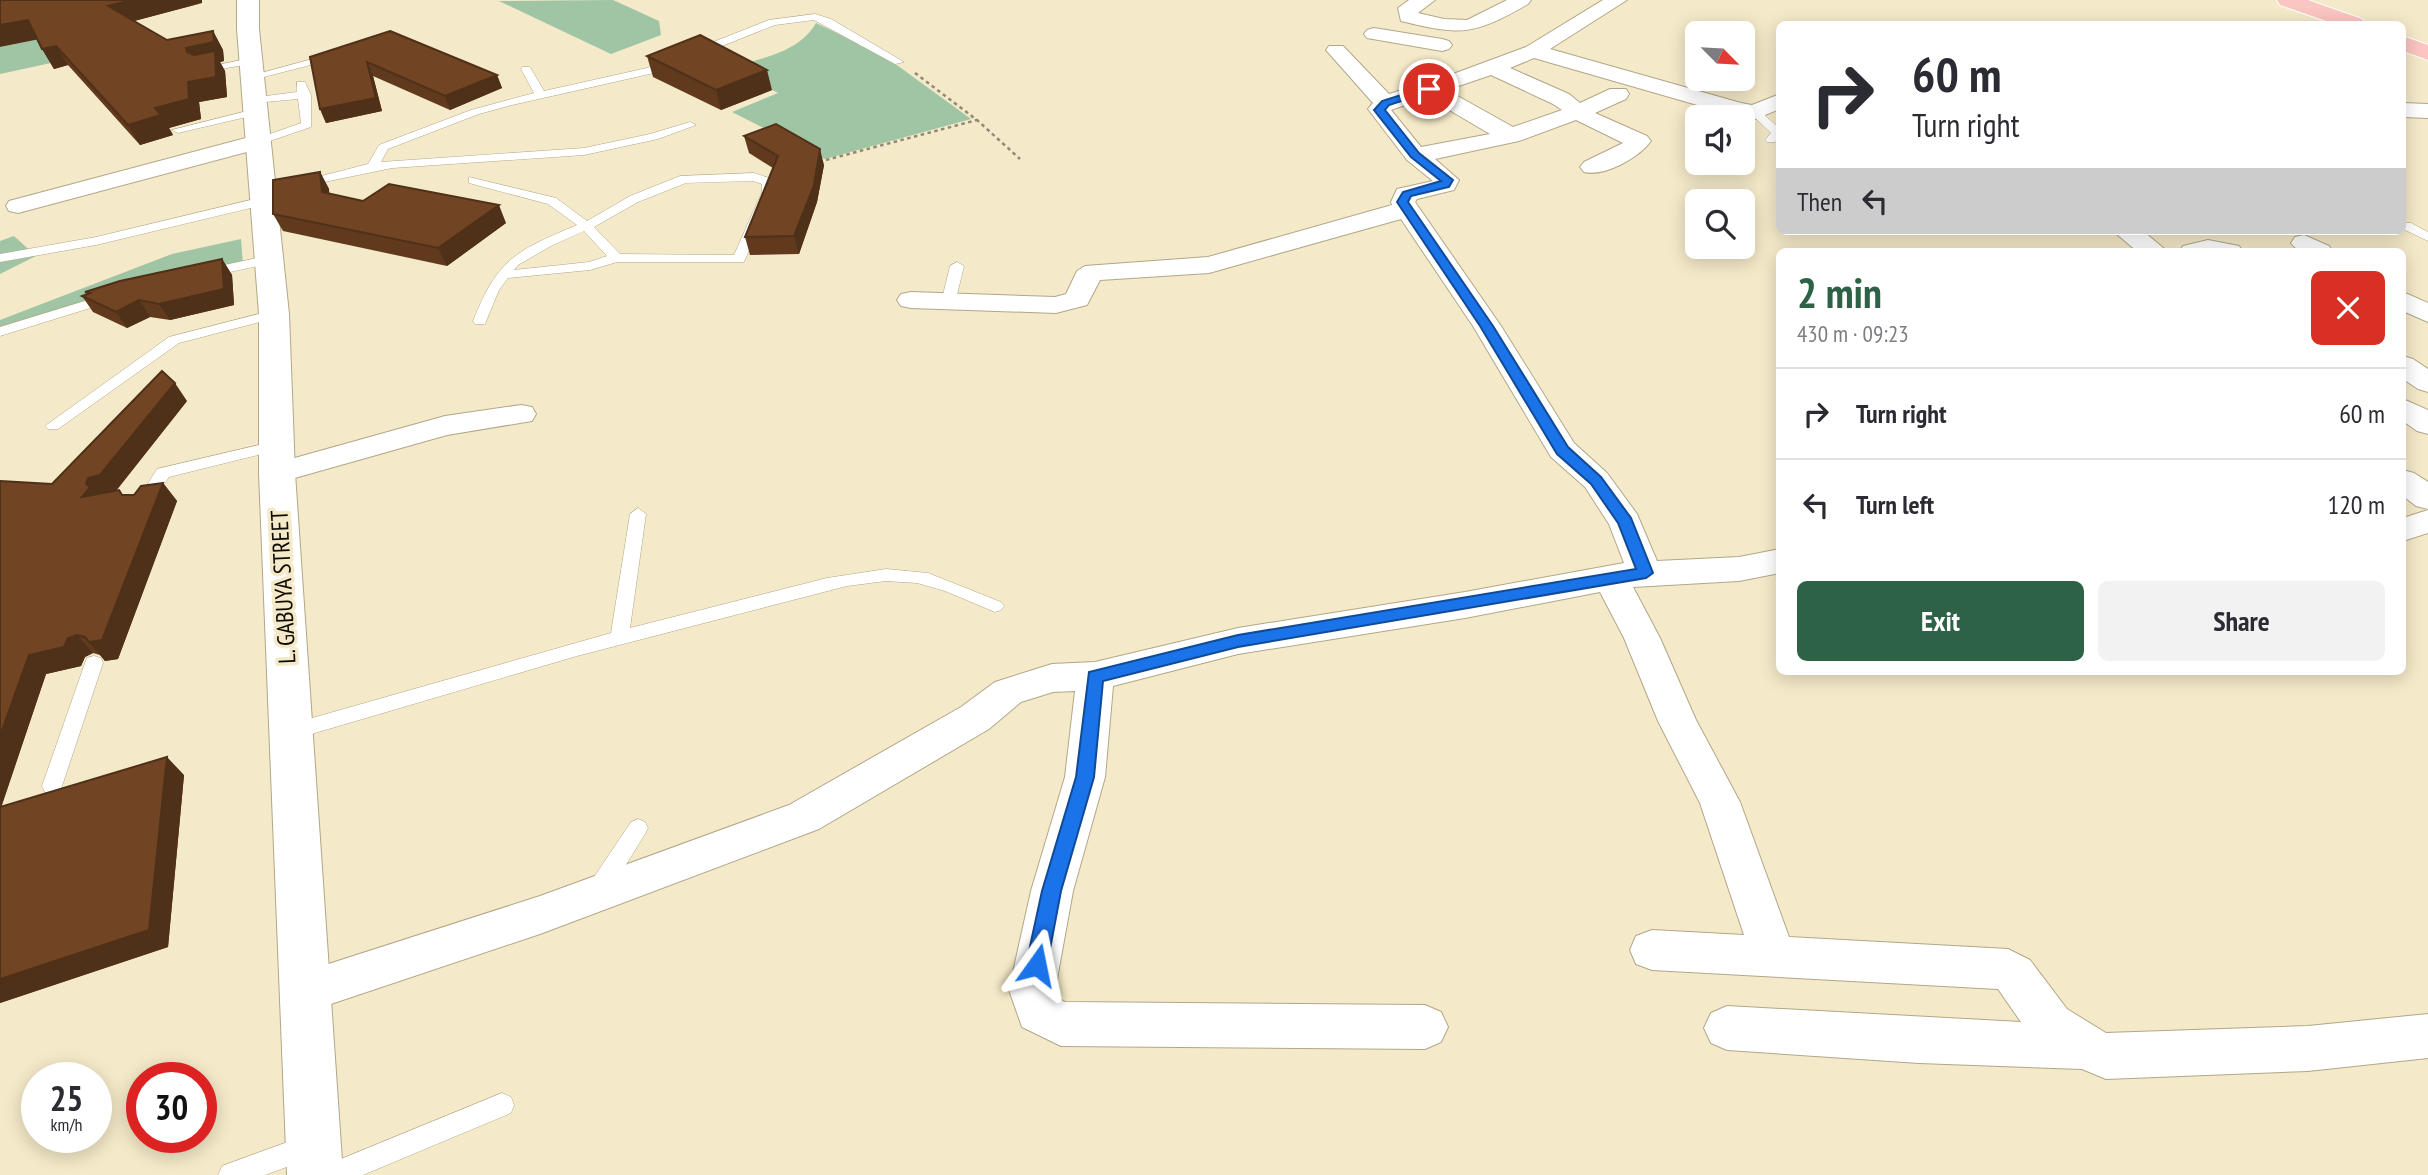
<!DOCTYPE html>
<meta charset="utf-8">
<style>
body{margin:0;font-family:"PT Sans Narrow",sans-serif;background:#f2f2f3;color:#2b2b33;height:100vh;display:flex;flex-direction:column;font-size:26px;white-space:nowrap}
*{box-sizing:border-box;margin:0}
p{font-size:23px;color:#7c7c81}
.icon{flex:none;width:38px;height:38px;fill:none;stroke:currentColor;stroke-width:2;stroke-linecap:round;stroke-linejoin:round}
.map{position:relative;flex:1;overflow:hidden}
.details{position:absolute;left:1776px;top:248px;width:630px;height:427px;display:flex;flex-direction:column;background:#fff;border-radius:10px;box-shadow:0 4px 18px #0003}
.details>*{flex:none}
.guide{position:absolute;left:1776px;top:21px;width:630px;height:214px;border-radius:10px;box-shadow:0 4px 18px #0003;background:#fff;color:#2b2b33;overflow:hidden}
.needle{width:46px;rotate:114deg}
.tools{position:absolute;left:1685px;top:21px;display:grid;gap:14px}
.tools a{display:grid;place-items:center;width:70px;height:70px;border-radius:10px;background:#fff;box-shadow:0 4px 18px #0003;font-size:35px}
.speed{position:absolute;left:21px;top:1062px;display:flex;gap:14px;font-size:35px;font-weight:700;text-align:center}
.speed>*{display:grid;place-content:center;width:91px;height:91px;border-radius:50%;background:#fff;box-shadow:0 4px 18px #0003;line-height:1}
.speed small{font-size:18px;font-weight:400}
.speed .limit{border:10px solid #d22;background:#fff;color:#111}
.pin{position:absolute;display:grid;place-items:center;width:60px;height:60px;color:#fff;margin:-30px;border:4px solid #fff;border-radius:50%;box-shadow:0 2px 7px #0007}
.me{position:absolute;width:77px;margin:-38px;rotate:12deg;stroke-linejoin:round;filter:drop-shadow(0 0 5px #0008)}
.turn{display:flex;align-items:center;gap:24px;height:147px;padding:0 21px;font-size:32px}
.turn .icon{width:91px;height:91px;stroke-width:2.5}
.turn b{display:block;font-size:49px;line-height:60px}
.then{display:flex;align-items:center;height:66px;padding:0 21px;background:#0003;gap:14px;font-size:26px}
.round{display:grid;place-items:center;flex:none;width:74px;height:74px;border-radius:10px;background:#f2f2f3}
.head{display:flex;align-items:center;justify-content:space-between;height:119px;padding:0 21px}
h1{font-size:42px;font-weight:700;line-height:52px;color:#2e6247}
.primary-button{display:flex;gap:14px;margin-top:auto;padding:14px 21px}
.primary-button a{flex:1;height:80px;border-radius:10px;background:#2e6247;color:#fff;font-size:28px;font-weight:700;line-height:80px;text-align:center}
.primary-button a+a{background:#f2f2f3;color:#2b2b33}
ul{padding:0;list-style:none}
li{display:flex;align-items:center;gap:21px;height:91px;padding:0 21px;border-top:2px solid #e1e1e2}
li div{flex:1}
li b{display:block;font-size:26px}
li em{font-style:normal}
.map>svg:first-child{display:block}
.green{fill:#a0c5a5}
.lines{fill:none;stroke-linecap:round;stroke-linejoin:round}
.service-casing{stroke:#b1a788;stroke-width:1}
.minor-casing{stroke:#b1a788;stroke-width:2}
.tertiary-casing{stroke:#b1a788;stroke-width:2}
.primary-casing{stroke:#fff;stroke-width:2}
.path{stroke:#918973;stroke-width:2.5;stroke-dasharray:3.5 3.5;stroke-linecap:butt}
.service{fill:#fff;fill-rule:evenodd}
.minor{fill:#fff;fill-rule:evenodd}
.tertiary{fill:#fff;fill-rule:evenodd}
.primary{fill:#fbc5c1;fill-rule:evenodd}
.wall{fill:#613a1e}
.shaded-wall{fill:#4f3018}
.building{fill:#714423;stroke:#4f3018;stroke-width:2}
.route{fill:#1a73e8;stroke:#114b97;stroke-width:2}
.labels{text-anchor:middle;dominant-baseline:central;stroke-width:7;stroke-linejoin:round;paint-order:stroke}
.street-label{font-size:24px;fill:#0f0b02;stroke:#f4e9c8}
</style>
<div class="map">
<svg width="2428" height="1175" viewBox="0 0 2428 1175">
<rect width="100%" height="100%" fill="#f4e9c8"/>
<path class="green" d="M613 0 659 21 661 35 611 54 499 1Z
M816 23 883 55 971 119 825 159 732 112 778 93 730 68C761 58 799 53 816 23Z
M40 39 51 63 0 74V47Z
M14 236 36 256 0 274V241Z
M241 239 243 265 123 296 0 335V320L172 254Z"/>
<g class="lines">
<g class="service-casing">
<path id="service" d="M815 14 831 19 904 62 895 64 814 20 775 25 654 73 512 105 479 114 388 149 381 162 584 148 650 134 690 122 696 125 658 139 584 155 392 168 300 187 294 183 368 164 379 145 471 110 534 93 521 69 522 67H530L544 91 647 68 769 20Z
M334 53 338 54V58L252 80 247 77Z
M251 58 256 61 255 63 204 72 199 69Z
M297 82H305L311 95V127L261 144H253V140L301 123 298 99 254 103 250 102V98L297 92Z
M255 109 259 110V114L178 133 172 130Z
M1751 110H1759L1780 129V137L1775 142H1767L1765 140 1771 133 1751 114Z
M754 173 772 179 774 192 744 262H617L590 270 508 278 499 290 485 324H475L473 321C498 258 516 251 577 225L548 204 469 183V177L556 198 587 221 630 196 680 176ZM753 181 762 184V192L734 255 620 254 594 227 638 202 686 183ZM584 231 607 256 589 262 514 270 518 265 551 246Z
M263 197 269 201 267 204 96 245 0 262V254L96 237Z
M2403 223H2411L2428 232V241L2403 229Z
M267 256 272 257V263L206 277 199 273 201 270Z
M957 262 964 266 955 303 953 306H943L941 303 950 266Z
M111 293 116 294V300L0 336V327Z
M274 310 281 314 279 317 179 343 58 429H48L45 426 169 337Z
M276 441 284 446 282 449 169 477 149 508H137L135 504 157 469Z
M638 508 646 514 630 628 827 578 886 569 928 573 1001 602 1004 606 1001 610 995 612 945 591 917 583 886 581 847 586 577 656 291 740 284 737 281 732 284 727 291 724 611 633 630 514Z
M94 656 101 658 103 663 62 786 59 792 52 794 45 792 42 786 85 663 87 658Z
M638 819 645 822 648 828 645 834 606 897 598 899 590 897 587 890 590 883 631 822Z
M502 1093 511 1097 514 1105 511 1113 363 1175H320L324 1166Z
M307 1135 316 1138 319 1147 316 1156 265 1175H218L222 1166Z"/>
</g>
<g class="minor-casing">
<path id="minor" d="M1409 0H1435L1418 13 1444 19 1467 20 1507 0H1531L1528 4C1474 35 1461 36 1401 21L1398 8Z
M1603 0H1627L1550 49 1741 103 1752 105 1780 94V109L1755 119 1739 117 1534 58 1510 68 1569 94 1580 103 1610 89H1626L1629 94 1626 99 1595 113 1647 136 1651 141C1639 158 1604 177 1584 172L1580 167 1584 162 1623 143 1576 120 1519 141 1435 159 1459 180 1454 190 1417 199 1415 202 1501 326 1574 443 1607 473 1637 514 1657 561 1739 557 1780 549V573L1739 581 1633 587 1660 638 1696 720 1740 802 1789 937 2008 949 2030 960 2067 1009 2106 1033 2308 1026 2428 1014V1058L2308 1071 2106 1079 2082 1069 1919 1063 1727 1050 1711 1043 1704 1028 1711 1013 1727 1006 2021 1022 1998 989 1652 970 1636 964 1630 950 1636 936 1652 930 1744 935 1700 803 1658 721 1624 638 1600 592 1465 618 1238 654 1113 686 1105 777 1073 891 1055 990 1057 998 1065 1002 1425 1005 1441 1012 1448 1027 1441 1042 1425 1049 1061 1046 1022 1027 1009 990 1031 891 1065 777 1075 691 1053 692 1021 702 989 729 819 829 540 934 307 1012 291 1006 284 991 291 976 540 896 789 805 961 707 995 682 1052 664 1095 662 1238 628 1465 592 1624 563 1609 524 1585 487 1551 457 1473 326 1401 219 1209 273 1100 280 1087 305 1056 313 911 308 901 306 897 300 901 294 911 292 1055 297 1066 294 1077 271 1085 266 1208 257 1392 205 1391 202 1397 189 1433 181 1407 160 1368 109 1373 103 1326 50 1329 46H1343L1389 94 1453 74 1526 47ZM1491 75 1553 104 1562 110 1513 127 1447 90ZM1427 97 1490 134 1421 147 1391 110Z
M1374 28 1442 39 1449 41 1452 45 1449 49 1442 51 1367 38 1364 34 1367 30Z
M2403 103 2428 104V118L2403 117Z
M257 135 265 137 269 142 265 147 18 213 9 211 6 206 9 201Z
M2113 231H2143L2168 252H2138Z
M2304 235 2329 246 2333 252C2318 252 2300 256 2291 243L2295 237Z
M2208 240 2239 246 2243 252H2179L2183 246Z
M2403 292 2428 303V322L2403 311Z
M2403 356 2413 359 2428 369V392L2418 389 2403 379Z
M2403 399 2428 410V434L2417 431 2403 421Z
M521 405 532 407 536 414 532 421 447 435 277 483 266 480 261 473 266 466 445 416Z
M2403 470 2414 473 2428 482V509L2416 506 2403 496Z
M2428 510V533L2403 541V518Z"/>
</g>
<g class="tertiary-casing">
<path id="tertiary" d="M237 0H259V29L289 314 295 473 343 1175H287L259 473V314L237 29Z"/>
</g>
<g class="primary-casing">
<path id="primary" d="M2277 0H2308L2362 19 2365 24H2335L2280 5Z
M2403 36 2428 45V60L2403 51Z"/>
</g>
<path class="path" d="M915 73 977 120 1020 159
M826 160 977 120"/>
<use href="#service" class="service"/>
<use href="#minor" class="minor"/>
<use href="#tertiary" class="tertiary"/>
<use href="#primary" class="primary"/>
</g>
<path class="wall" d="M202 3 134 21 167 40 213 31 223 50 224 61 220 62 225 71 227 97 199 102 201 119 169 128 173 135 140 145 68 65 54 69 37 40Z
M647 56 772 90 721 110 653 77Z
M310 57 497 75 502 88 450 110 373 76 382 111 326 123 320 109Z
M744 136 824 165 817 202 799 254 750 255 745 237 773 168 749 153Z
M320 172 329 189V194L363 201 506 223 447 266 283 231 273 214Z
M222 259 232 275 234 305 170 320 150 317 127 328 93 312 82 296 87 294 85 292Z
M187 401 116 491 119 490 123 495H134L163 483 177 501 118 659 105 661 100 655 93 653 85 657 81 666 46 674 1 807 184 775 168 947 0 1003V481L52 484Z"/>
<path class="shaded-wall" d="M133 0H202V3L119 25 108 6Z
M28 20 40 39 0 47V25Z
M213 31 223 50 224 61 220 62 225 71 227 97 199 102 201 119 169 128 173 135 140 145 128 125 155 108 188 82 186 48Z
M56 46 68 65 54 69 42 49Z
M367 62 373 76 382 111 326 123 320 109Z
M767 70 772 90 721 110 716 90Z
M497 75 502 88 450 110 445 96Z
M820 149 824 165 817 202 799 254 794 236Z
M320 172 329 189 331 210 322 192Z
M499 205 506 223 447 266 438 248Z
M222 259 232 275 234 305 170 320 159 304Z
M139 300 150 317 127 328 116 312Z
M175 383 187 401 114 493 82 497 88 478Z
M163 483 177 501 118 659 105 661 89 642Z
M77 635 93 653 85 657 81 666 46 674 0 811V736L29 655Z
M167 757 184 775 168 947 0 1003V979Z"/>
<path class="building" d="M0 0H133L108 6 167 40 213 31 214 42 186 48 187 52 194 55 215 51 216 77 188 82 189 99 155 108 161 115 128 125 56 46 42 49 28 20 0 25Z
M390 31 497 75 445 96 367 62 376 98 320 109 310 57Z
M700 35 767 70 716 90 647 56Z
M776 124 820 149 814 185 794 236 745 237 778 156 744 136Z
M320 172 322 192 363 201 389 184 499 205 438 248 273 214V180Z
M222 259 224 289 159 304 139 300 116 312 82 296 90 293 85 292 120 281Z
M162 371 175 383 100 475 88 478 86 484 90 487 82 497 119 490 122 495H134L141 486 163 483 102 640 89 642 85 637 77 635 68 638 64 647 29 655 0 736V481L52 484Z
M167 757 149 930 0 979V807Z"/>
<path class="route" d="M1429 86 1432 87V91L1389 105 1385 110 1419 153 1453 180 1449 187 1411 196 1408 202 1493 326 1568 447 1601 477 1631 518 1653 573 1646 578 1238 647 1103 681 1094 777 1061 891 1047 965 1044 972 1037 974 1029 972 1026 965 1042 891 1076 777 1089 672 1238 635 1636 569 1618 523 1591 484 1557 454 1480 326 1397 202 1403 192 1441 181 1411 157 1374 110 1382 101Z"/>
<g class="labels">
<g class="street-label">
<text transform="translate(283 587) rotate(-93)">L. GABUYA STREET</text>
</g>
</g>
</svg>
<div class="tools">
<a><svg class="needle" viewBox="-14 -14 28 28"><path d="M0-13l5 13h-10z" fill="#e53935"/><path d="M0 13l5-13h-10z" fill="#7c7c81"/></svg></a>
<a><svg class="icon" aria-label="sound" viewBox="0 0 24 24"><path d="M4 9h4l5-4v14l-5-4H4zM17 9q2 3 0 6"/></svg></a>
<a><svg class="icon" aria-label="search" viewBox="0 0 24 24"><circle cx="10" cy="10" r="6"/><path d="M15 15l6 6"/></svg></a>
</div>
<div class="speed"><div>25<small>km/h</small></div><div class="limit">30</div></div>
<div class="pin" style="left:1429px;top:89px;background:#d93025"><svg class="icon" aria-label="arrive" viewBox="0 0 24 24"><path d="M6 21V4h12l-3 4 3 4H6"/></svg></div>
<svg class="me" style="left:1037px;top:965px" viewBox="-20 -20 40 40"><path d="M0-17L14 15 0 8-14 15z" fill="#1a73e8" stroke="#fff" stroke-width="4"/></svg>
<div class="guide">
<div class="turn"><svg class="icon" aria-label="right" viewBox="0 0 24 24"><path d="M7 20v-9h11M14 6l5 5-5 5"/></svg><div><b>60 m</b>Turn right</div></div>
<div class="then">Then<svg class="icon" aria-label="left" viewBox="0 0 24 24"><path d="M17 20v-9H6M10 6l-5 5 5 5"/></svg></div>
</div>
<section class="details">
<div class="head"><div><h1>2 min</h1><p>430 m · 09:23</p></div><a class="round" style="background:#d93025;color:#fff"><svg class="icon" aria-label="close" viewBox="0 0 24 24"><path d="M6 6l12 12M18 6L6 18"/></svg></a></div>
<ul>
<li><svg class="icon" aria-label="right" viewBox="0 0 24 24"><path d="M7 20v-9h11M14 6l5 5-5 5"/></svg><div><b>Turn right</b></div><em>60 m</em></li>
<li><svg class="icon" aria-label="left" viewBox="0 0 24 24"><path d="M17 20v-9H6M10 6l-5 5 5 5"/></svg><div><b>Turn left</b></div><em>120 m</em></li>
</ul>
<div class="primary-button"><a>Exit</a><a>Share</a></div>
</section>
</div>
